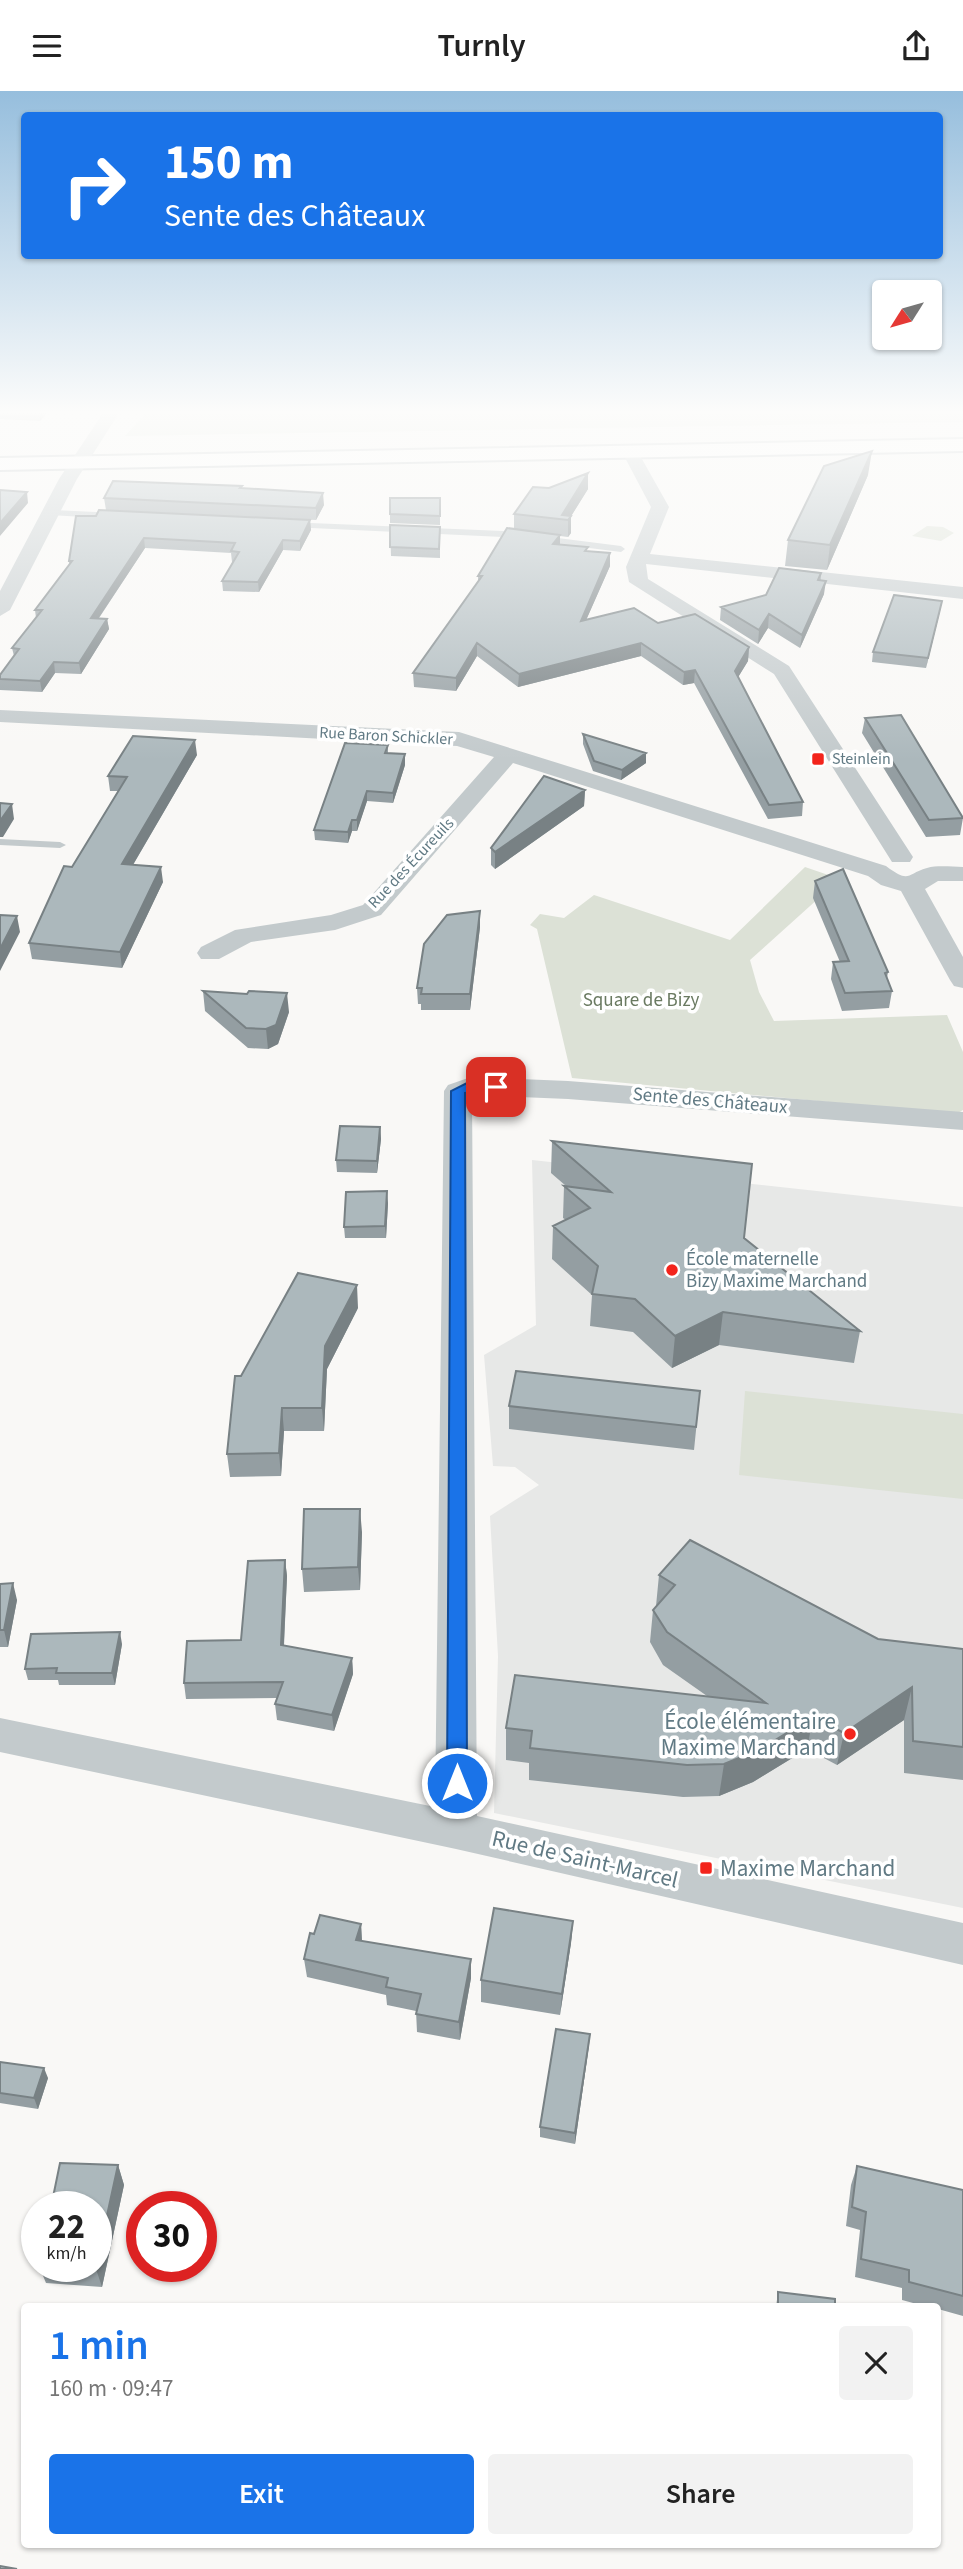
<!DOCTYPE html>
<meta charset="utf-8">
<style>
body{margin:0;font-family:"Source Sans 3",sans-serif;background:#f2f2f2;color:#222;height:100vh;display:flex;flex-direction:column;font-size:26px;white-space:nowrap}
*{box-sizing:border-box;margin:0}
p{font-size:23px;color:#767676}
.icon{flex:none;width:38px;height:38px;fill:none;stroke:currentColor;stroke-width:2;stroke-linecap:round;stroke-linejoin:round}
.map{position:relative;flex:1;overflow:hidden}
.details{position:absolute;left:21px;top:2212px;width:920px;height:245px;display:flex;flex-direction:column;background:#fff;border-radius:7px;box-shadow:0 2px 5px #0004}
.details>*{flex:none}
.guide{position:absolute;left:21px;top:21px;width:922px;height:147px;border-radius:7px;box-shadow:0 2px 5px #0004;background:#1a73e8;color:#fff;overflow:hidden}
.needle{width:46px;rotate:233deg}
.tools{position:absolute;left:872px;top:189px;display:grid;gap:14px}
.tools a{display:grid;place-items:center;width:70px;height:70px;border-radius:7px;background:#fff;box-shadow:0 2px 5px #0004;font-size:35px}
.speed{position:absolute;left:21px;top:2100px;display:flex;gap:14px;font-size:35px;font-weight:700;text-align:center}
.speed>*{display:grid;place-content:center;width:91px;height:91px;border-radius:50%;background:#fff;box-shadow:0 2px 5px #0004;line-height:1}
.speed small{font-size:18px;font-weight:400}
.speed .limit{border:10px solid #d22;background:#fff;color:#111}
.pin{position:absolute;display:grid;place-items:center;width:60px;height:60px;color:#fff;margin:-30px;border-radius:14px;box-shadow:0 4px 10px #0006}
.me{position:absolute;width:77px;margin:-38px;rotate:0deg;stroke-linejoin:round;filter:drop-shadow(0 0 5px #0008)}
.turn{display:flex;align-items:center;gap:24px;height:147px;padding:0 28px;font-size:32px}
.turn .icon{width:91px;height:91px;stroke-width:2.5}
.turn b{display:block;font-size:49px;line-height:60px}
.round{display:grid;place-items:center;flex:none;width:74px;height:74px;border-radius:7px;background:#f2f2f2}
.headline{display:flex;align-items:center;justify-content:space-between;height:119px;padding:0 28px}
h1{font-size:42px;font-weight:600;line-height:52px;color:#1a73e8}
.action{display:flex;gap:14px;margin-top:auto;padding:14px 28px}
.action a{flex:1;height:80px;border-radius:7px;background:#1a73e8;color:#fff;font-size:28px;font-weight:600;line-height:80px;text-align:center}
.action a+a{background:#f2f2f2;color:#222}
header{display:flex;justify-content:space-between;align-items:center;height:91px;padding:0 28px;background:#fff;font-size:32px;font-weight:600}
.map>svg:first-child{display:block}
.built{fill:#e7e8e7}
.green{fill:#dce1d6}
.lines{fill:none;stroke-linecap:round;stroke-linejoin:round}
.primary-casing{stroke:#b6bdc0;stroke-width:4}
.lane{fill:#c3cacc;fill-rule:evenodd}
.street{fill:#c3cacc;fill-rule:evenodd}
.primary{fill:#fff;fill-rule:evenodd}
.wall{fill:#949ea2}
.shaded-wall{fill:#788184}
.building{fill:#acb8bc;stroke:#788184;stroke-width:2}
.route{fill:#1a73e8;stroke:#114b97;stroke-width:2}
.poi-dot{fill:#f3241c;stroke:#fff;stroke-width:2.5}
.labels{text-anchor:middle;dominant-baseline:central;stroke-width:7;stroke-linejoin:round;paint-order:stroke}
.far-street-label{font-size:16px;fill:#617a84;stroke:#fff}
.far-poi-label{font-size:16px;fill:#617a84;stroke:#fff;text-anchor:start}
.park-label{font-size:19px;fill:#6a7a61;stroke:#fff}
.street-label{font-size:19px;fill:#617a84;stroke:#fff}
.poi-label{font-size:19px;fill:#617a84;stroke:#fff;text-anchor:start}
.near-poi-label{font-size:23px;fill:#617a84;stroke:#fff;text-anchor:end}
.near-street-label{font-size:23px;fill:#617a84;stroke:#fff}
</style>
<header><svg class="icon" aria-label="menu" viewBox="0 0 24 24"><path d="M4 6h16M4 12h16M4 18h16"/></svg>Turnly<svg class="icon" aria-label="share" viewBox="0 0 24 24"><path d="M12 15V3M7 8l5-5 5 5M5 13v7h14v-7"/></svg></header>
<div class="map">
<svg width="963" height="2478" viewBox="0 0 963 2478">
<rect width="100%" height="100%" fill="#f9f8f6"/>
<path class="built" d="M532 1069 963 1116V1817L494 1722 498 1565 490 1425 539 1394 515 1376 493 1375 484 1264 536 1234Z"/>
<path class="green" d="M146 322H963V331L125 345Z
M927 435 943 436 954 442 941 450 912 445Z
M805 776 840 788 750 869 759 901 774 930 947 924 963 961V1019L956 1023 572 987 537 838 530 834 540 823 564 827 594 804 730 849Z
M745 1300 963 1323V1408L739 1384Z"/>
<g class="lines">
<g class="primary-casing">
<path id="primary" d="M963 348V360L0 379V367Z"/>
</g>
<path class="lane" d="M53 419 117 422 121 425 117 428 50 424 49 422Z
M287 431 503 440 621 455 625 458 621 461 503 446 290 436 286 433Z
M0 748 60 751 66 754 60 757 0 754Z"/>
<path class="street" d="M103 322H119L77 388 10 519 0 525V500L59 388Z
M630 356 638 361 669 416 650 463 963 496V508L646 473 648 488 789 575 913 766 910 771H892L774 583 629 491 626 476 651 416 622 361Z
M0 619 459 641 886 775C910 793 906 783 927 777 938 774 952 776 963 776V790H938L925 798 963 866V897L954 895 950 889 901 800 881 794 868 785 513 672 381 824 335 839 251 851 219 868H201L197 862 201 856 235 839 331 824 363 814 494 666 457 655 0 631Z
M471 986 568 990 963 1021V1039L568 1008 472 1004 477 1725 963 1832V1874L456 1758 0 1661V1627L435 1716 444 1000 448 994Z"/>
<use href="#primary" class="primary"/>
</g>
<path class="wall" d="M0 322H47L40 330 0 328Z
M588 382V398L571 425V442L568 446 560 445V454L587 460 610 475 586 529 658 532 749 556 748 570 738 586 803 711 802 725 768 728 694 592 683 594 641 565 518 596 477 565 456 600 414 596 413 582 478 491V485L514 438V423L549 397Z
M868 384 827 479 785 475 788 449Z
M242 395V397L324 414 316 429 106 419 104 407Z
M390 407H440V434L390 432Z
M76 425 310 429 311 439 300 460 283 459 259 501 223 500 222 490 233 471H232L231 462 145 457 99 527 107 528 109 538 81 583 55 582 42 601 0 599V584L14 565 12 557 36 527 35 519 69 474V470Z
M390 434 440 436V467L391 465Z
M821 482V489L824 503 800 557 768 537 758 553 720 529 721 516 766 504Z
M940 520 926 577 872 571 873 561Z
M865 627 963 727 960 744 926 746 862 642Z
M583 643 646 672 621 689 593 680 583 653Z
M388 654V663L405 674 393 712 367 710 357 740H352L348 752 315 749 314 739Z
M197 664 133 774 163 791 122 877 32 868 29 852 72 776 118 700H110L108 685Z
M585 699 584 715 495 778 491 774V757Z
M815 790 888 881 887 887 892 900 889 917 842 920 831 888 833 871H840L813 807Z
M480 820V836L470 919H421V913H418L417 897Z
M203 900 289 921 278 953 268 958 248 957 205 920Z
M380 1036 381 1048 377 1082 337 1081 336 1069Z
M552 1050 744 1147 860 1240 854 1272 719 1254 672 1277 633 1241 590 1235 592 1204 552 1168 553 1135 566 1129 563 1127 564 1095H566L551 1082Z
M388 1112 386 1147H345L344 1136Z
M358 1217 327 1278 324 1340H284L281 1385 230 1386 227 1363 241 1285Z
M700 1300 694 1359 509 1338V1315Z
M362 1441 360 1499 304 1501 302 1478Z
M285 1469 287 1485 284 1555 352 1567 353 1583 334 1640 277 1629 275 1613 277 1607 186 1608 184 1592 241 1549Z
M659 1484 878 1548 963 1558V1689L904 1682V1629L837 1674 807 1658 753 1691 719 1705 683 1706 529 1689V1672L506 1669V1637L707 1605 663 1574 650 1551 653 1519 656 1515Z
M0 1493 17 1509 8 1556H0Z
M122 1553 115 1594H59L58 1589H28L25 1578Z
M573 1830 571 1852 560 1924 481 1911V1889Z
M361 1833 362 1850 471 1868V1887L460 1949 417 1941 416 1920 387 1914 386 1904 307 1886 304 1868 314 1843Z
M589 1954 575 2053 540 2046V2036Z
M0 1971 48 1987 38 2018 0 2012Z
M118 2074 124 2094 102 2196 46 2192 39 2175H96Z
M857 2075 963 2099V2225L938 2218V2216H928L902 2209V2197L855 2186 860 2139 846 2135 851 2094Z
M778 2201 835 2216H776Z"/>
<path class="shaded-wall" d="M39 322H47L40 330Z
M872 360 868 384 827 479 830 454Z
M588 382V398L570 427 571 425V442L568 446V429L562 424Z
M27 401 28 412 0 445V432Z
M323 402 324 414 316 429V417Z
M310 429 311 439 300 460V450Z
M560 444V456L553 453Z
M144 447 145 457 92 537 91 527Z
M283 449V459L259 501 258 491Z
M610 462V475L580 543 581 530Z
M826 490 824 503 800 557 802 544Z
M942 510 940 520 926 577 928 567Z
M769 523 768 537 758 553 759 539Z
M107 528 109 538 81 583 79 572Z
M477 552V565L456 600V587Z
M641 552V565L518 596 519 583Z
M749 556 748 570 734 593 735 580Z
M54 571 55 582 42 601 40 590Z
M695 579 694 592 683 594 684 581Z
M195 649 197 664 124 789 122 773Z
M646 662V672L621 689 622 679Z
M405 663V674L393 712V702Z
M585 699 584 715 495 778V761Z
M367 700V710L357 740V729Z
M12 713 14 728 3 746H0V730Z
M352 729V740L348 752V741Z
M161 776 163 791 122 877 120 861Z
M480 820V836L470 919V903Z
M17 825 20 841 0 880V858Z
M287 902 289 921 278 953 268 958 266 938Z
M380 1036 381 1048 377 1082V1070Z
M387 1100 388 1112 386 1147 385 1135Z
M357 1194 358 1217 327 1278 324 1340 322 1317 325 1255Z
M723 1221 719 1254 672 1277 675 1245Z
M282 1317 284 1340 281 1385 279 1362Z
M360 1418 362 1441 360 1499 358 1476Z
M285 1469 287 1485 283 1570 281 1554Z
M13 1492 17 1509 8 1556 4 1539Z
M120 1541 122 1553 115 1594 112 1582Z
M352 1567 353 1583 334 1640 332 1624Z
M912 1596 904 1629 837 1674 844 1642Z
M813 1626 807 1658 753 1691 719 1705 724 1673Z
M573 1830 571 1852 560 1924 562 1903Z
M361 1833 362 1852 356 1849Z
M471 1868V1887L460 1949 459 1931Z
M590 1943 589 1954 575 2053V2042Z
M44 1977 48 1987 38 2018 34 2007Z
M118 2074 124 2094 102 2196 96 2178Z"/>
<path class="building" d="M872 360 830 454 788 449 824 375Z
M588 382 562 424 571 425 568 429 514 423 533 396 549 397Z
M113 390 242 395 240 397 323 402 316 417 104 407Z
M0 399 27 401 0 432Z
M390 407H440V425L390 423Z
M99 419 310 429 300 450 283 449 258 491 222 490 239 461 231 460 235 452 144 447 91 527 107 528 79 572 54 571 40 590 0 588V584L19 558 12 557 42 519H35L72 470H69L76 425H96Z
M390 434 440 436 439 458 390 456Z
M507 437 560 444 553 453 588 456 585 460 610 462 581 530 634 517 658 532 695 523 749 556 735 580 803 711 769 714 695 579 684 581 641 552 519 583 477 552 456 587 413 582 482 485H478Z
M779 477 821 482 818 489 826 490 802 544 769 523 759 539 721 516 766 504Z
M894 504 942 510 928 567 873 561Z
M901 624 963 727 929 729 865 627Z
M583 643 646 662 622 679 594 670Z
M133 645 195 649 122 773 161 776 120 861 29 852 64 775 72 776 127 686 108 685Z
M345 652 388 654 385 662 405 663 393 702 367 700 357 729H352L348 741 314 739Z
M544 685 585 699 495 761 491 757Z
M0 712 12 713 0 730Z
M843 778 888 881 885 882 892 900 845 902 833 871 849 870 815 790Z
M480 820 470 903H421L422 897H417L424 853 447 824Z
M0 824 17 825 0 858Z
M203 900 247 903 249 900 287 902 276 934 266 938 246 937Z
M340 1035 380 1036 377 1070 336 1069Z
M552 1050 752 1073 744 1147 860 1240 723 1221 675 1245 635 1208 592 1203 598 1175 553 1135 590 1117 564 1095 611 1101Z
M387 1100 385 1135 344 1136 346 1101Z
M298 1182 357 1194 325 1255 322 1317H282L279 1362 227 1363 235 1285H241Z
M516 1280 700 1300 696 1336 509 1315Z
M304 1418H360L358 1476 302 1478Z
M690 1449 878 1548 963 1558V1656L913 1650 912 1596 844 1642 813 1626 759 1659 724 1673 687 1674 530 1657 532 1640 506 1637 515 1584 766 1612 667 1541 653 1519 675 1494 659 1484Z
M285 1469 281 1554 352 1567 332 1624 275 1613 283 1591 184 1592 187 1550 241 1549 248 1470Z
M13 1492 4 1539H0V1493Z
M120 1541 112 1582H56L57 1577 25 1578 31 1543Z
M494 1817 573 1830 562 1903 481 1889Z
M320 1824 361 1833 356 1849 471 1868 459 1931 416 1923 421 1903 386 1896 388 1887 304 1868 310 1842 314 1843Z
M556 1938 590 1943 575 2042 540 2036Z
M0 1971 44 1977 34 2007 0 2002Z
M60 2072 118 2074 96 2175V2116H51Z
M857 2075 963 2099V2205L909 2191V2179L861 2168 866 2121 852 2116Z
M67 2175H96V2178Z
M778 2201 835 2208V2216H778Z
M0 2475 17 2478H0Z"/>
<linearGradient id="sky" x2="0" y2="1"><stop stop-color="#96bedd"/><stop offset="0.48" stop-color="#fcfcfb"/><stop offset="1" stop-color="#fcfcfb" stop-opacity="0"/></linearGradient>
<rect width="963" height="669" fill="url(#sky)"/>
<path class="route" d="M467 992H496L502 996 496 1000 465 1002 467 1692 464 1698 457 1701 450 1698 447 1692 451 1000Z"/>
<g class="poi-dot">
<rect x="811" y="661" width="14" height="14" rx="3.5"/>
<circle cx="672" cy="1179" r="7"/>
<circle cx="850" cy="1643" r="7"/>
<rect x="699" y="1770" width="14" height="14" rx="3.5"/>
</g>
<g class="labels">
<g class="far-street-label">
<text transform="translate(386 645) rotate(3)">Rue Baron Schickler</text>
<text transform="translate(411 772) rotate(-47)">Rue des Écureuils</text>
</g>
<g class="far-poi-label">
<text x="832" y="668">Steinlein</text>
</g>
<g class="park-label">
<text x="641" y="909">Square de Bizy</text>
</g>
<g class="street-label">
<text transform="translate(710 1010) rotate(5)">Sente des Châteaux</text>
</g>
<g class="poi-label">
<text x="686" y="1168">École maternelle<tspan x="686" dy="22">Bizy Maxime Marchand</tspan></text>
</g>
<g class="near-poi-label">
<text x="836" y="1630">École élémentaire<tspan x="836" dy="26">Maxime Marchand</tspan></text>
<text x="720" y="1777" text-anchor="start">Maxime Marchand</text>
</g>
<g class="near-street-label">
<text transform="translate(585 1768) rotate(13)">Rue de Saint-Marcel</text>
</g>
</g>
</svg>
<div class="tools">
<a><svg class="needle" viewBox="-14 -14 28 28"><path d="M0-13l5 13h-10z" fill="#e53935"/><path d="M0 13l5-13h-10z" fill="#767676"/></svg></a>
</div>
<div class="speed"><div>22<small>km/h</small></div><div class="limit">30</div></div>
<div class="pin" style="left:496px;top:996px;background:#d93025"><svg class="icon" aria-label="arrive" viewBox="0 0 24 24"><path d="M6 21V4h12l-3 4 3 4H6"/></svg></div>
<svg class="me" style="left:457px;top:1692px" viewBox="-20 -20 40 40"><circle r="17" fill="#1a73e8" stroke="#fff" stroke-width="3"/><path d="M0-11L8 9 0 5-8 9z" fill="#fff"/></svg>
<div class="guide">
<div class="turn"><svg class="icon" aria-label="right" viewBox="0 0 24 24"><path d="M7 20v-9h11M14 6l5 5-5 5"/></svg><div><b>150 m</b>Sente des Châteaux</div></div>
</div>
<section class="details">
<div class="headline"><div><h1>1 min</h1><p>160 m · 09:47</p></div><a class="round"><svg class="icon" aria-label="close" viewBox="0 0 24 24"><path d="M6 6l12 12M18 6L6 18"/></svg></a></div>
<div class="action"><a>Exit</a><a>Share</a></div>
</section>
</div>
